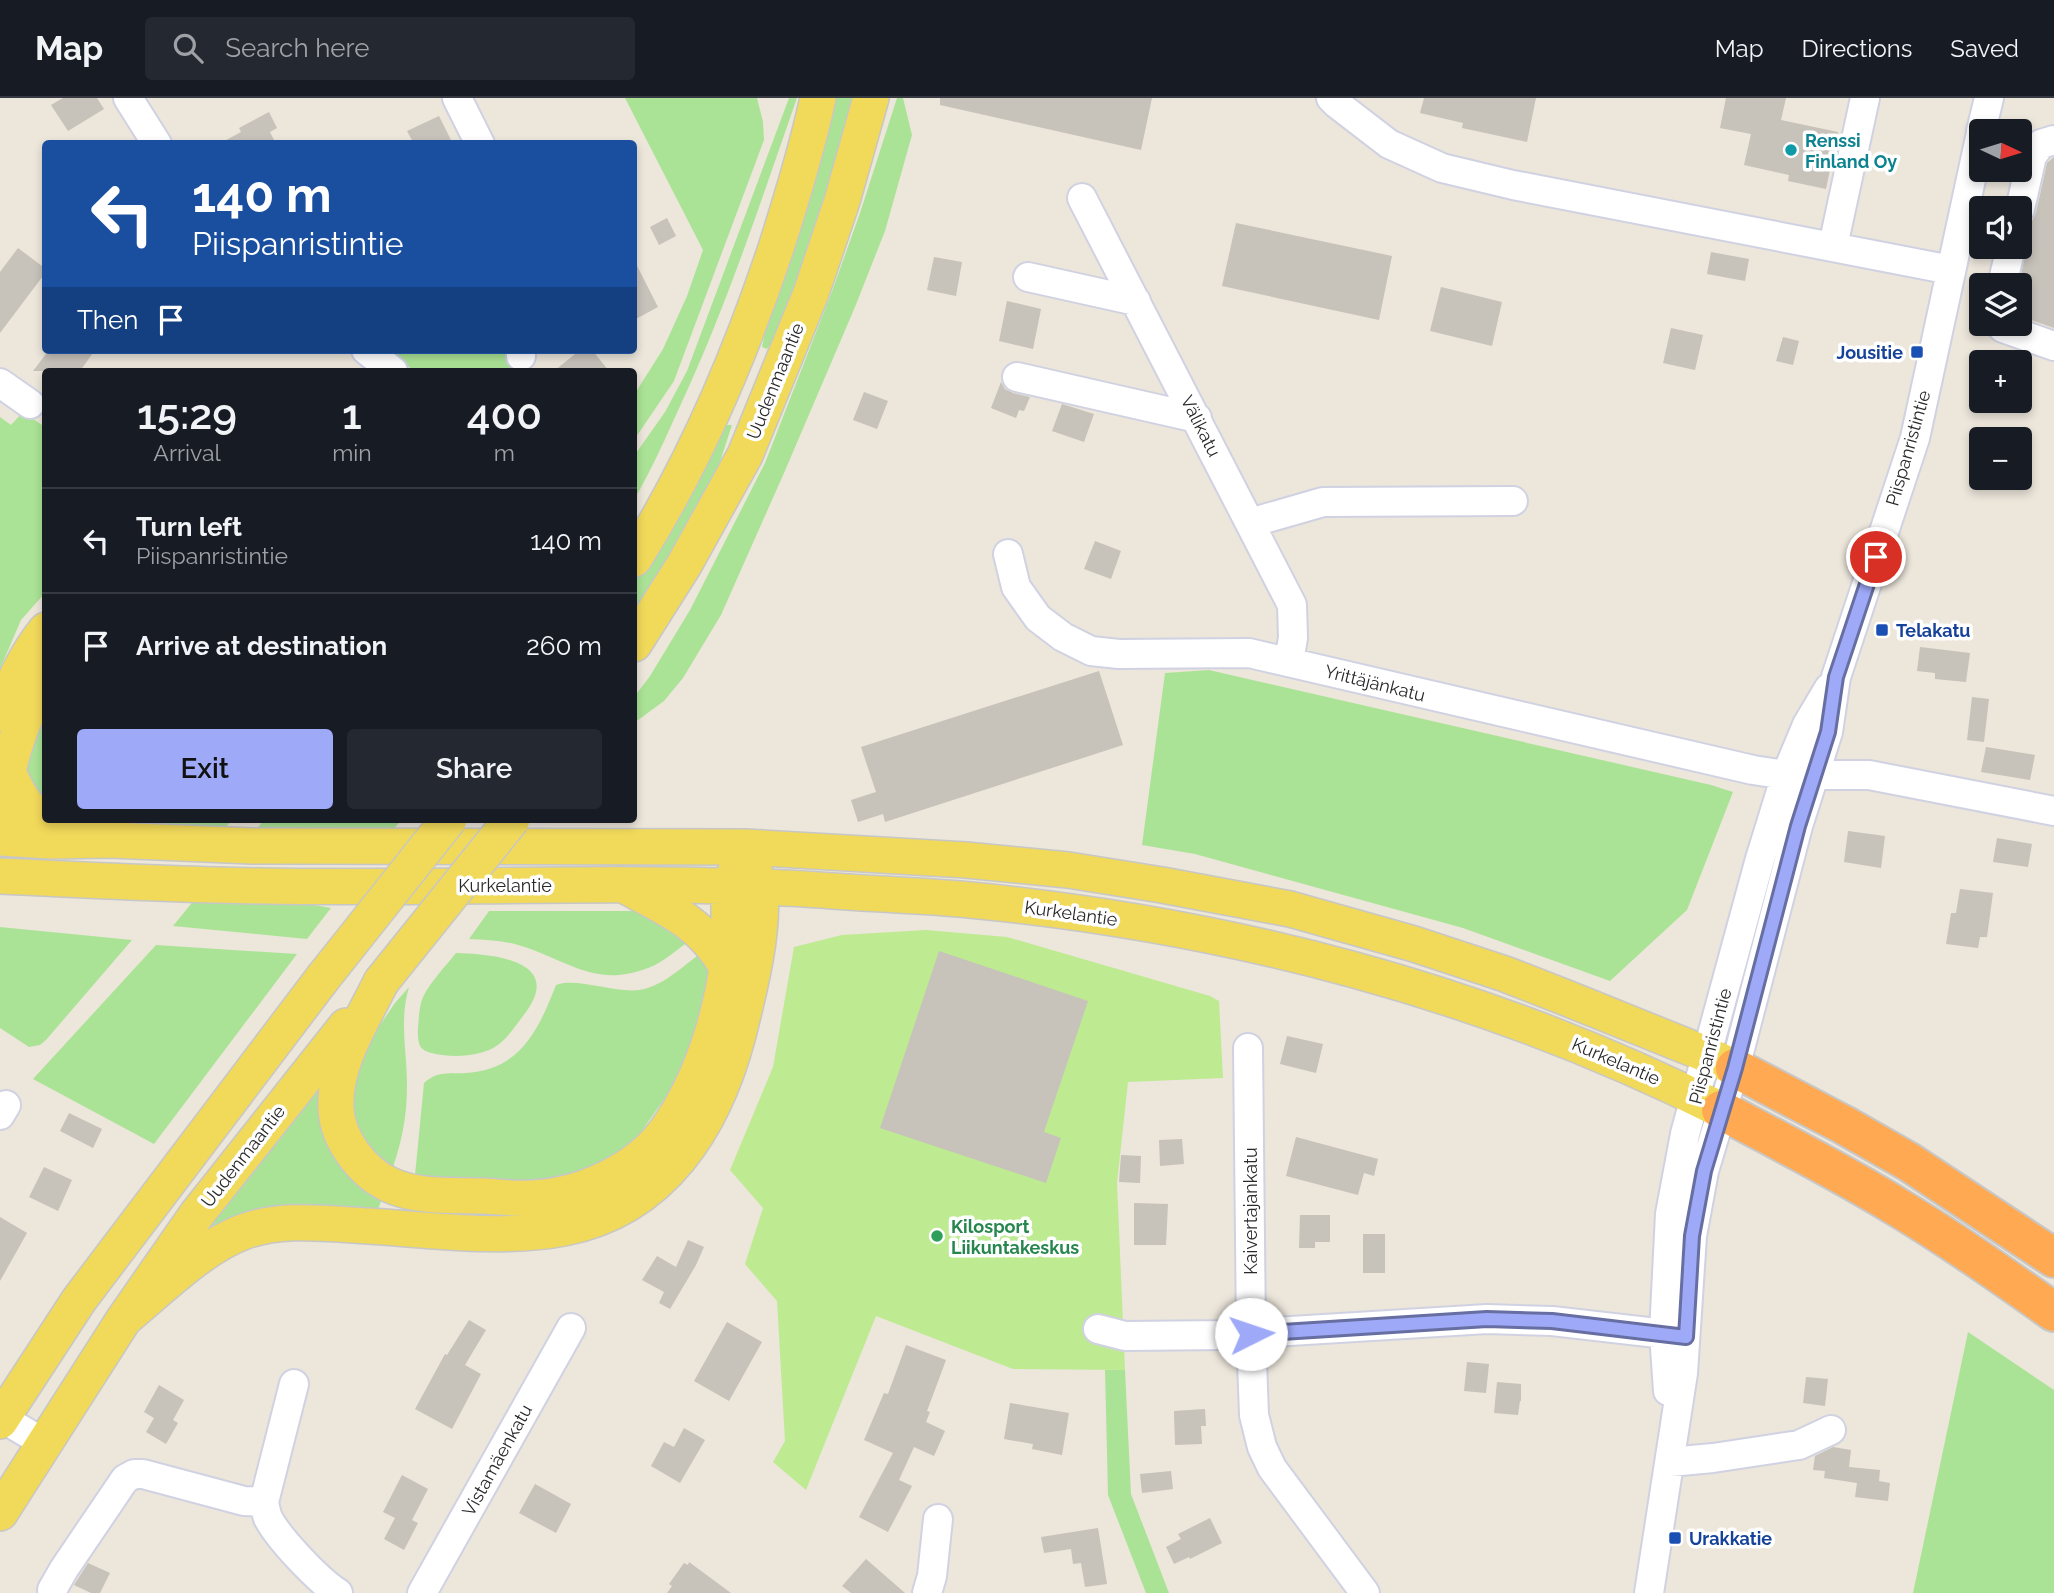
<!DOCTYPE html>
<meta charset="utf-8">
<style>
body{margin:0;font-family:Raleway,sans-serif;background:#242831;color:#f1f3f6;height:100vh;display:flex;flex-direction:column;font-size:26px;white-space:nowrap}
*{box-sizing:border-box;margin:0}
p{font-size:23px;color:#9ea1a6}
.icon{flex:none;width:38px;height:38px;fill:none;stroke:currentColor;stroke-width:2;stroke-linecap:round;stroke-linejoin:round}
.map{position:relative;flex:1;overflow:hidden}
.side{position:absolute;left:42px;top:270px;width:595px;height:455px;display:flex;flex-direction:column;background:#171b24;border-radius:7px;box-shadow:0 4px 10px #0003}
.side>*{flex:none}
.top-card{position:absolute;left:42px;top:42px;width:595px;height:214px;border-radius:7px;box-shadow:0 4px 10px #0003;background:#1a4fa0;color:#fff;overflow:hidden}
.needle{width:46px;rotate:94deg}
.fabs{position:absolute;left:1969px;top:21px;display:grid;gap:14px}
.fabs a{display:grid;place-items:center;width:63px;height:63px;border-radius:7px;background:#171b24;box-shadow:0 4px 10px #0003;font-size:35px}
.pin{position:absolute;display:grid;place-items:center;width:60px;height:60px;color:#fff;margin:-30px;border:4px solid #fff;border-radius:50%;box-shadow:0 2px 7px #0007}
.me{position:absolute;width:77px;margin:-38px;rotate:86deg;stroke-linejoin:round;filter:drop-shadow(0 0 5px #0008)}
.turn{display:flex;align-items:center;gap:24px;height:147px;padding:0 35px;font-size:32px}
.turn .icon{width:91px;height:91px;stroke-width:2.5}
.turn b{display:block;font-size:49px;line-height:60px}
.then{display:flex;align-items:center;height:66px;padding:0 35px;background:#0003;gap:14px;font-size:26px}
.eta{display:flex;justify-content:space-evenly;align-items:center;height:119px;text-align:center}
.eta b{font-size:42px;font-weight:600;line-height:49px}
.primary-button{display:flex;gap:14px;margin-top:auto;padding:14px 35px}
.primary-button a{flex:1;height:80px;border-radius:7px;background:#9ea9f8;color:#111;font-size:28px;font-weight:600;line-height:80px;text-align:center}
.primary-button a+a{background:#242831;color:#f1f3f6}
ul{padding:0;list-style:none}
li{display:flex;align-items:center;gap:21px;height:105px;padding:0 35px;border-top:2px solid #363941}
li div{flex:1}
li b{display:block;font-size:26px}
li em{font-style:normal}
header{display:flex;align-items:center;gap:42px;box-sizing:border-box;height:98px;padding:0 35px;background:#171b24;border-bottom:2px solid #363941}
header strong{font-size:33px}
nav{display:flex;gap:38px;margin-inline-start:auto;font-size:24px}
.search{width:490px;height:63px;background:#242831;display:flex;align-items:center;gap:18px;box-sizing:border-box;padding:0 24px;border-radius:7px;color:#9ea1a6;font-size:26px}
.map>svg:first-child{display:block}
.green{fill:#abe396}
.pitch{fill:#beea92}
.building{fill:#c7c2ba}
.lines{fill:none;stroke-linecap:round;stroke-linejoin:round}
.minor-casing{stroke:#d0d2e2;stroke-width:32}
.major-casing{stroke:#c7c7c7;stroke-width:38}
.highway-casing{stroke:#c7c7c7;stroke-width:42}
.minor{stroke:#fff;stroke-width:28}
.major{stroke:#f1d95a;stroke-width:35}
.highway{stroke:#ffaa52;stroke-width:38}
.major-bridge-casing{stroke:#c7c7c7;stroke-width:38;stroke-linecap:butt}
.major-bridge{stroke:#f1d95a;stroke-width:35}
.route-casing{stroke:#676ea1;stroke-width:18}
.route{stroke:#9ea9f8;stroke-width:12}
.culture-dot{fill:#0f9aa8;stroke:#fff;stroke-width:2.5}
.transit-dot{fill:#1a4fb4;stroke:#fff;stroke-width:2.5}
.leisure-dot{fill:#2e9e5b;stroke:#fff;stroke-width:2.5}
.labels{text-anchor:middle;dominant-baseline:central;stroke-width:7;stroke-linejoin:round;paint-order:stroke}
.culture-label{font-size:18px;font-weight:bold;fill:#0d838f;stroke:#fff;text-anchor:start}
.transit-label{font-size:18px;font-weight:bold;fill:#164399;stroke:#fff;text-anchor:start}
.street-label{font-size:18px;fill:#292929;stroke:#fff}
.leisure-label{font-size:18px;font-weight:bold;fill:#27864d;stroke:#fff;text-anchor:start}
</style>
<header>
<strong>Map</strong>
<div class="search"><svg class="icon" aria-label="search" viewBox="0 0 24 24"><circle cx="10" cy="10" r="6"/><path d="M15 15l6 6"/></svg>Search here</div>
<nav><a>Map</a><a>Directions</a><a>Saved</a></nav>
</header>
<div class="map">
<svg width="2054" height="1495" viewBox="0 0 2054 1495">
<rect width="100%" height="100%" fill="#ece6db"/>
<path class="green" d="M625 0H757L763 24 764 42 674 283 634 342V297L663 251 687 198 703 152Z
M789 0H797C761 103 727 207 681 306 666 339 652 371 634 402V358L665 314 687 273Z
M835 0H852L831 89 785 225 767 251 762 249 768 219Z
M897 0H903L912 37 885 133 855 209 784 375 721 517 683 580 664 603 634 625V599L650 578 690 512 765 365 831 196 860 115Z
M388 252H508V260L531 269V273H414Z
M23 314 45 329V495L21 522 0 571V319L11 327Z
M726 327H732L715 379 678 446 634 518V483L662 436 695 373Z
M1209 572 1711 687 1733 694 1687 812 1610 883 1463 830 1195 756 1142 747 1165 575Z
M45 606V707L25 675Z
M69 721H233L224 731 103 727Z
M265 721H402L393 732 253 735Z
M195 801 298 804 331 810 307 841 173 828Z
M489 813H642L693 840C679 850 664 864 648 870 594 891 567 861 518 847 502 842 486 842 469 841Z
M0 829 132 842 46 942 40 947 29 949 0 930Z
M156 847 297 856 154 1046 33 981Z
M456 855C494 856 567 863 523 918 513 931 505 945 489 952 474 958 458 959 442 957 422 954 417 952 418 930 419 920 419 908 423 899 431 883 445 869 456 855Z
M701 855 708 871 710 897 699 940 667 997 632 1047 603 1072 511 1089 415 1077 424 985C437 973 448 976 465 975 520 972 538 933 556 887 576 879 614 895 639 892 662 889 683 868 701 855Z
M409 889C399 923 407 952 407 987 407 1021 401 1047 390 1078L376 1067 348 1015 358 959 395 905Z
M327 977 357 1082 381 1103 375 1121 199 1141Z
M1968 1234 2054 1292V1495H1913Z
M1105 1272H1125L1131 1396 1169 1495H1146L1108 1397Z"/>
<path class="pitch" d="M926 832 1007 839 1210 898 1219 903 1223 980 1128 984 1117 1085 1125 1272 1013 1271 876 1218 806 1392 773 1364 785 1343 777 1203 745 1166 763 1110 730 1072 773 969 794 849 842 837Z"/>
<path class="building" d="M63 0H97L104 11 68 33 51 7Z
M940 0H1152L1141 52 940 7Z
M1424 0H1536L1527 44 1462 30 1463 25 1420 15Z
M1726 0H1786L1781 22 1838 34 1826 91 1788 83 1789 77 1744 67 1751 36 1720 30Z
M269 14 277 30 270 34 276 46H219L241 34 239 30Z
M439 18 453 46H414L407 33Z
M2054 59V230L2020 218 2019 187 2032 123 2036 115 2047 65Z
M667 120 676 138 659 147 650 129Z
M1236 125 1392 158 1379 222 1222 188Z
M18 150 46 171V174L0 235V174Z
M1711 154 1749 161 1745 183 1707 176Z
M934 159 962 164 956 198 927 192Z
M634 162 658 209 634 222Z
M1441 189 1502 204 1492 248 1430 233Z
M1007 203 1041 211 1033 251 999 243Z
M1671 230 1703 237 1695 272 1663 265Z
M1783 239 1799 243 1793 267 1776 263Z
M49 252H95L80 273H33Z
M580 252H592L609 273H554Z
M1001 284 1005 291 1013 295 1030 299 1024 313 1019 312 1016 320 991 310Z
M864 294 888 303 877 331 853 322Z
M1062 306 1094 316 1084 344 1052 333Z
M1095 443 1121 453 1111 481 1084 471Z
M1920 549 1970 555 1966 584 1935 581V575L1917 573Z
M1099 573 1123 647 885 724 883 716 858 724 851 702 876 694 861 649Z
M1972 599 1989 601 1984 644 1967 642Z
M1986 649 2035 657 2030 682 1981 674Z
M1848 733 1885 738 1881 770 1844 764Z
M1997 740 2032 746 2028 769 1993 764Z
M1960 791 1993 795 1987 839H1980L1978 850 1946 846 1951 815H1956Z
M939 853 1088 903 1044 1034 1061 1040 1046 1085 880 1030Z
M1287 938 1323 946 1316 975 1280 966Z
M69 1015 102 1031 93 1050 60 1033Z
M1296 1039 1378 1061 1374 1078 1364 1075 1358 1097 1286 1078Z
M1182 1041 1184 1066 1160 1068 1159 1042Z
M1121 1057 1141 1058 1140 1085 1119 1084Z
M44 1069 72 1082 58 1113 29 1099Z
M1134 1105 1168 1106 1166 1147H1134Z
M1300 1117H1330V1144H1315V1150H1299Z
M0 1119 27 1135 0 1183Z
M1363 1136H1385V1175H1363Z
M688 1142 704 1149 696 1167 670 1211 659 1205 664 1194 642 1182 657 1158 676 1169Z
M469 1222 486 1232 465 1267 481 1276 452 1331 415 1311 445 1256 447 1257Z
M727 1224 762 1244 729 1303 694 1283Z
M906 1247 946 1262 927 1313 930 1314 926 1324 945 1333 934 1358 914 1349 899 1382 912 1388 888 1434 859 1419 893 1355 864 1342 884 1295 888 1296Z
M1467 1264 1489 1266 1486 1295 1464 1293Z
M1806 1279 1828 1281 1825 1308 1803 1305Z
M1497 1284 1521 1286V1303H1520L1518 1317 1494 1315Z
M159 1287 184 1302 173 1322 178 1325 166 1346 146 1334 154 1320 144 1314Z
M1010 1305 1069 1315 1062 1357 1032 1351 1033 1346 1004 1341Z
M1205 1311 1206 1328H1201L1202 1346 1175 1347 1174 1313Z
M684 1330 705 1342 680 1385 651 1368 664 1344 674 1349Z
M1833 1349 1851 1352 1849 1369 1880 1372 1879 1383 1890 1385 1888 1403 1855 1399 1857 1385 1824 1380 1825 1373 1813 1372 1815 1358Z
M1171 1373 1173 1391 1142 1395 1140 1376Z
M402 1377 428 1391 412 1422 418 1425 404 1452 384 1441 395 1420 383 1414Z
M535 1386 571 1406 556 1435 519 1415Z
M1210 1420 1222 1445 1190 1461 1189 1459 1174 1466 1166 1449 1181 1441 1178 1436Z
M1098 1430 1107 1486 1085 1489 1081 1465 1073 1466 1071 1451 1044 1455 1041 1439Z
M866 1461 905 1495H851L842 1488Z
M689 1464 731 1495H667L672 1488 669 1486 684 1465 688 1467Z
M88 1465 110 1475 100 1495H91L74 1487Z"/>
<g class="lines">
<g class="minor-casing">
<path id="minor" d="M128 0 157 46
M457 0 480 46
M1331 0 1337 6 1389 46 1442 70 1513 87 1951 172
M1981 33 1989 0
M1082 100 1292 507 1293 540 1289 563
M2020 111 2032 58 2041 46 2054 42
M1833 148 1865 0
M1028 179 1136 203
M2002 187 2011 149
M1999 226 2003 230 2054 248
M366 252 393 273
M521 252V258
M1017 279 1197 320
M0 285 30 306
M1250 425 1323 404 1513 403
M1008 456 1016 489 1038 520 1063 539 1091 553 1119 556 1249 555 1753 672 1786 677H1869L2054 713
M1248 950 1251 1236 1254 1317 1262 1349 1272 1370 1365 1495
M0 1017 6 1007
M1098 1231 1125 1238 1225 1237 1487 1221 1552 1223 1683 1238
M294 1286 264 1404C265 1409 266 1415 268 1420 279 1441 318 1482 338 1495
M1668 1293 1664 1235 1670 1116 1685 1036 1760 761 1786 677 1807 627 1829 590
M2 1320 44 1345
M1670 1364 1713 1360 1799 1347 1831 1332
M52 1492 64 1471 125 1381 134 1376H143L244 1403 264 1404
M422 1495 571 1230
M927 1495 932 1478 938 1421
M1649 1495 1683 1275 1692 1138 1704 1073 1735 970 1798 728 1828 634 1836 579 1915 340 1981 35"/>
</g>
<g class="major-casing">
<path id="major" d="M634 461C695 364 740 258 776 150 792 100 807 51 818 0
M634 546 684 467 745 357 811 195 842 103 871 0
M0 616C13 586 25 558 46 532
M8 673C25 715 37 722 80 734
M0 726C5 673 17 626 46 580
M0 740 49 743 111 742 252 748 745 749 966 762 1068 772 1162 787 1290 811 1414 846 1505 876 1564 899 1708 957 1735 970
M0 778C88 782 176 787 264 788 429 791 594 783 758 789 799 790 841 794 882 796 911 798 940 799 970 802 1230 827 1487 894 1721 1012
M629 790C669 811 704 827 726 868
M381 884C362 923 333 967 336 1012 338 1042 363 1075 390 1087 418 1100 454 1097 484 1098 500 1099 516 1101 532 1100 549 1099 567 1096 584 1090 615 1079 646 1060 666 1033 702 982 722 916 729 854 731 833 727 812 730 791 731 782 736 773 739 766
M124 1221C158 1193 202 1149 243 1134 282 1119 328 1126 369 1128 430 1132 505 1142 564 1130 663 1111 714 1028 738 937 749 893 764 836 760 791 759 782 754 774 751 766
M0 1323 79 1202 322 881
M0 1415 124 1221 197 1116 346 928"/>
</g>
<g class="highway-casing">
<path id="highway" d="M1735 970 1844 1027 1909 1064 2054 1160
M1721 1012C1781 1044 1841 1074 1899 1110 1952 1142 2003 1178 2054 1214"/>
</g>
<use href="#minor" class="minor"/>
<use href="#major" class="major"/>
<use href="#highway" class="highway"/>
<g class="major-bridge-casing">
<path id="major-bridge" d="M322 881 449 721
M381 884 512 721"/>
</g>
<use href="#major-bridge" class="major-bridge"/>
</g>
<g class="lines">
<g class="route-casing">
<path id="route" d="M1251 1236 1487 1221 1552 1223 1686 1239 1692 1138 1704 1073 1735 970 1798 728 1828 634 1836 579 1876 459"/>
</g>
<use href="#route" class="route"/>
</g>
<circle class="culture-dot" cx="1791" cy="52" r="7"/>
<g class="transit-dot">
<rect x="1910" y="247" width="14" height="14" rx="3.5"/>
<rect x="1875" y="525" width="14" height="14" rx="3.5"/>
<rect x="1668" y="1433" width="14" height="14" rx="3.5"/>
</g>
<circle class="leisure-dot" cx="937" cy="1138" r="7"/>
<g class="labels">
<g class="culture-label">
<text x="1805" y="42">Renssi<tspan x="1805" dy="21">Finland Oy</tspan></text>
</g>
<g class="transit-label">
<text x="1903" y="254" text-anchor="end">Jousitie</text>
<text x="1896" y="532">Telakatu</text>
<text x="1689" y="1440">Urakkatie</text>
</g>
<g class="street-label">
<text transform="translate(775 283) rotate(-68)">Uudenmaantie</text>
<text transform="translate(1201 328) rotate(63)">Välikatu</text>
<text transform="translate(1908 350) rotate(-74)">Piispanristintie</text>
<text transform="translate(1375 585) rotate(14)">Yrittäjänkatu</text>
<text x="505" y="787">Kurkelantie</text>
<text transform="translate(1071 815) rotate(8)">Kurkelantie</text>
<text transform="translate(1710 948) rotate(-75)">Piispanristintie</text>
<text transform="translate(1616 963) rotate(23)">Kurkelantie</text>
<text transform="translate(243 1058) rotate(-52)">Uudenmaantie</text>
<text transform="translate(1250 1113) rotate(-90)">Kaivertajankatu</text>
<text transform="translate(497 1362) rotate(-61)">Vistamäenkatu</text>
</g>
<g class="leisure-label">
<text x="951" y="1128">Kilosport<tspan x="951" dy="21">Liikuntakeskus</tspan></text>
</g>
</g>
</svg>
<div class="fabs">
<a><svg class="needle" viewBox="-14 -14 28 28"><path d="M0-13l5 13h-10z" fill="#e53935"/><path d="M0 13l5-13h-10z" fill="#9ea1a6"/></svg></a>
<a><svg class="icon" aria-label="sound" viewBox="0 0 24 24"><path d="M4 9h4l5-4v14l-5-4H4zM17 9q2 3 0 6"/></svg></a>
<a><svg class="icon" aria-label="layers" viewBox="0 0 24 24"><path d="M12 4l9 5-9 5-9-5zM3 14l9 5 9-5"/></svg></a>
<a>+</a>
<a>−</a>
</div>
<div class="pin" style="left:1876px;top:459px;background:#d93025"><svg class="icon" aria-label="arrive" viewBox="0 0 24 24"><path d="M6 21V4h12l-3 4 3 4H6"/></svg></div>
<svg class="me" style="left:1251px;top:1236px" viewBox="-20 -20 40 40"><circle r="19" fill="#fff"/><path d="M0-13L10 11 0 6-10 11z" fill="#9ea9f8"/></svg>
<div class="top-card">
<div class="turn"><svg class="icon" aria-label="left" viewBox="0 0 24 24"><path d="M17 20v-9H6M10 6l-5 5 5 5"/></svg><div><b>140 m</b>Piispanristintie</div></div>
<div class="then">Then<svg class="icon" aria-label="arrive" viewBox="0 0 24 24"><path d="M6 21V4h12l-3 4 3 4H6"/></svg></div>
</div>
<section class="side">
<div class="eta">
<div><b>15:29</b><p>Arrival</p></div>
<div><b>1</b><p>min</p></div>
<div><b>400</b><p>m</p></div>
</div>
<ul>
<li><svg class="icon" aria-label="left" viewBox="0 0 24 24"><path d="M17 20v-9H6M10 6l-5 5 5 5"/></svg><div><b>Turn left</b><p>Piispanristintie</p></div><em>140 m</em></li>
<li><svg class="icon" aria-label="arrive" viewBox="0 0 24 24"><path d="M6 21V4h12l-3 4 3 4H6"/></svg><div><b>Arrive at destination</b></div><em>260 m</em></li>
</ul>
<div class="primary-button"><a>Exit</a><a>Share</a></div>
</section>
</div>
